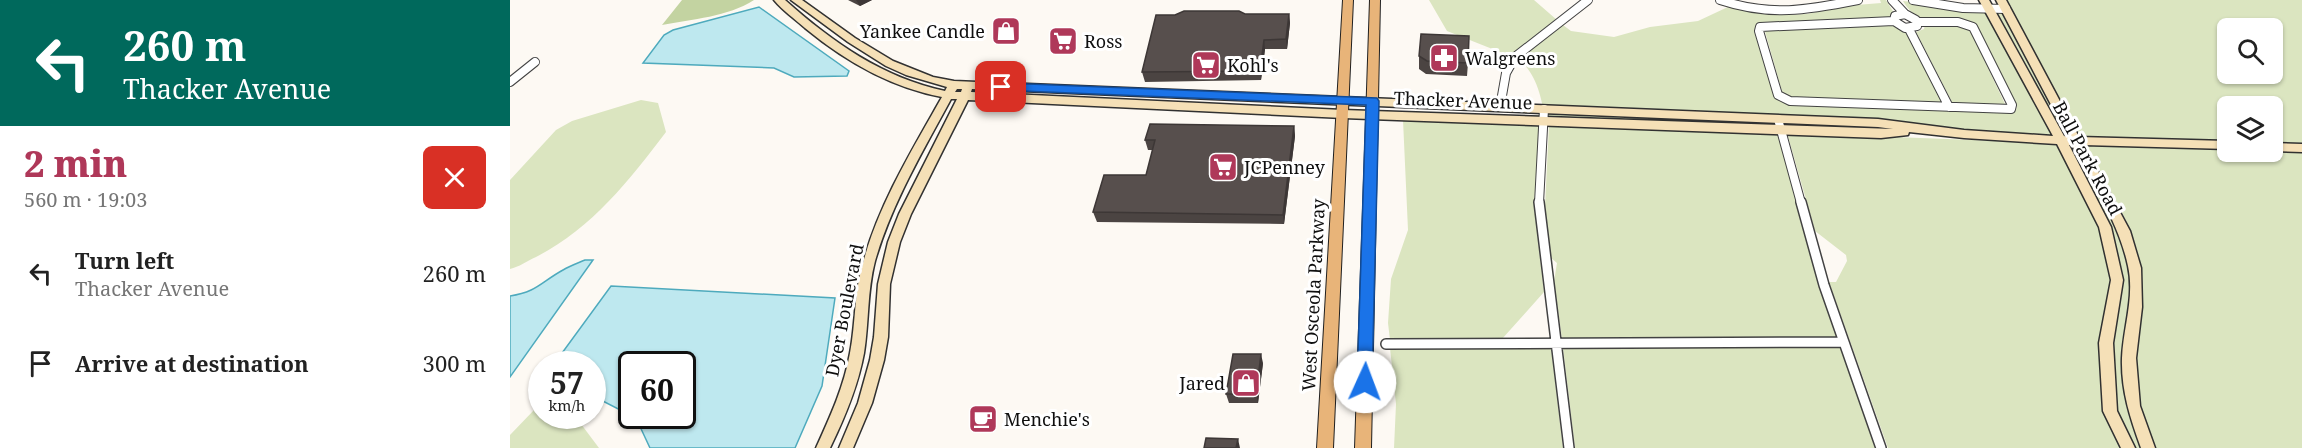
<!DOCTYPE html>
<meta charset="utf-8">
<style>
body{margin:0;font-family:"Noto Serif",serif;background:#f6f6f6;color:#222;height:100vh;display:flex;flex-direction:column;font-size:22px;white-space:nowrap}
*{box-sizing:border-box;margin:0}
p{font-size:20px;color:#767676}
.icon{flex:none;width:33px;height:33px;fill:none;stroke:currentColor;stroke-width:2;stroke-linecap:round;stroke-linejoin:round}
.map{position:relative;flex:1;overflow:hidden}
.sheet{display:flex;flex-direction:column;background:#fff;width:510px}
.sheet>*{flex:none}
.guide{background:#00695c;color:#fff;overflow:hidden}
.tools{position:absolute;left:1707px;top:18px;display:grid;gap:12px}
.tools a{display:grid;place-items:center;width:66px;height:66px;border-radius:9px;background:#fff;box-shadow:0 2px 4px #0004;font-size:30px}
.speed{position:absolute;left:18px;top:351px;display:flex;gap:12px;font-size:30px;font-weight:700;text-align:center}
.speed>*{display:grid;place-content:center;width:78px;height:78px;border-radius:50%;background:#fff;box-shadow:0 2px 4px #0004;line-height:1}
.speed small{font-size:15px;font-weight:400}
.speed .limit{border:3px solid #111;border-radius:9px;background:#fff;color:#111}
.pin{position:absolute;display:grid;place-items:center;width:51px;height:51px;color:#fff;margin:-26px;border-radius:12px;box-shadow:0 3px 9px #0006}
.me{position:absolute;width:66px;margin:-33px;rotate:2deg;stroke-linejoin:round;filter:drop-shadow(0 0 4px #0008)}
.turn{display:flex;align-items:center;gap:21px;height:126px;padding:0 24px;font-size:27px}
.turn .icon{width:78px;height:78px;stroke-width:2.5}
.turn b{display:block;font-size:42px;line-height:51px}
.round{display:grid;place-items:center;flex:none;width:63px;height:63px;border-radius:9px;background:#f6f6f6}
.headline{display:flex;align-items:center;justify-content:space-between;height:102px;padding:0 24px}
h1{font-size:36px;font-weight:800;line-height:45px;color:#af3859}
ul{padding:0;list-style:none}
li{display:flex;align-items:center;gap:18px;height:90px;padding:0 24px}
li div{flex:1}
li b{display:block;font-size:22px}
li em{font-style:normal}
main{display:flex;flex:1;min-height:0}
.map>svg:first-child{display:block}
.green{fill:#dbe5c0;fill-rule:evenodd}
.forest{fill:#c3d3a1}
.water{fill:#bee8ef;stroke:#4eaabd;stroke-width:1.5;fill-rule:evenodd}
.lines{fill:none;stroke-linecap:round;stroke-linejoin:round}
.street-far1-casing{stroke:#424242;stroke-width:10}
.street-casing{stroke:#424242;stroke-width:12}
.secondary-casing{stroke:#313131;stroke-width:3}
.primary-casing{stroke:#202020;stroke-width:2}
.street-far1{stroke:#fff;stroke-width:8}
.street{stroke:#fff;stroke-width:9}
.secondary{fill:#f5e0b7;fill-rule:evenodd}
.primary{fill:#e8b479;fill-rule:evenodd}
.wall{fill:#4b4442}
.shaded-wall{fill:#3d3736}
.building{fill:#574f4d;stroke:#3d3736;stroke-width:1.5}
.route{fill:#1a73e8;stroke:#114b97;stroke-width:1.5}
.labels{text-anchor:middle;dominant-baseline:central;stroke-width:6;stroke-linejoin:round;paint-order:stroke}
.poi-label{font-size:18px;fill:#0f0f0f;stroke:#fff;text-anchor:start}
.street-label{font-size:18px;fill:#0f0f0f;stroke:#fff}
</style>
<main>
<section class="sheet">
<div class="guide">
<div class="turn"><svg class="icon" aria-label="left" viewBox="0 0 24 24"><path d="M17 20v-9H6M10 6l-5 5 5 5"/></svg><div><b>260 m</b>Thacker Avenue</div></div>
</div>
<div class="headline"><div><h1>2 min</h1><p>560 m · 19:03</p></div><a class="round" style="background:#d93025;color:#fff"><svg class="icon" aria-label="close" viewBox="0 0 24 24"><path d="M6 6l12 12M18 6L6 18"/></svg></a></div>
<ul>
<li><svg class="icon" aria-label="left" viewBox="0 0 24 24"><path d="M17 20v-9H6M10 6l-5 5 5 5"/></svg><div><b>Turn left</b><p>Thacker Avenue</p></div><em>260 m</em></li>
<li><svg class="icon" aria-label="arrive" viewBox="0 0 24 24"><path d="M6 21V4h12l-3 4 3 4H6"/></svg><div><b>Arrive at destination</b></div><em>300 m</em></li>
</ul>
</section>
<div class="map">
<svg width="1792" height="448" viewBox="0 0 1792 448">
<rect width="100%" height="100%" fill="#fdf9f3"/>
<path class="green" d="M919 0H1024L1047 20 1000 56 937 31Z
M1370 0H1376L1384 13 1380 18 1311 23 1254 22 1247 24 1244 31 1264 96 1271 101 1281 104 1502 112 1506 110 1507 105 1468 28C1441 16 1409 31 1393 1L1475 10 1543 137 915 115H1034C1032 97 1024 69 1008 60L1053 25 1061 31 1104 37 1140 27 1188 21 1220 6 1271 15 1297 14 1334 6 1371 3Z
M1495 0H1792V145L1763 144 1762 106H1718L1717 142 1571 138ZM1718 28H1762V74H1718Z
M1484 11H1492L1557 130H1549Z
M1382 23 1396 32 1433 104 1280 98 1273 95 1254 28H1314Z
M1415 24H1449L1459 28 1496 106 1443 104 1406 32 1414 29Z
M131 100 148 103 156 132C119 181 81 229 26 257 17 261 9 267 0 269V180L46 130 62 121Z
M893 120 1029 124 1024 206 1034 292 992 339 880 340 878 323 881 279 898 230Z
M1039 125 1267 132 1308 282 1327 337 1052 339 1044 281 1047 263 1041 258 1035 206Z
M1277 133 1547 143 1590 227 1601 278 1590 341 1612 448H1378L1319 282H1326L1337 261 1336 255 1305 231Z
M1557 144H1564C1584 182 1612 223 1619 266 1623 295 1616 325 1613 354 1610 385 1618 420 1632 448H1625L1607 412 1603 345 1613 281 1601 228Z
M1575 145 1717 149 1718 152 1792 151V448H1644C1634 419 1623 390 1626 358 1628 329 1634 301 1631 271 1627 229 1594 181 1575 145Z
M1330 346 1365 448H1065L1053 348Z
M880 348H1041L1053 448H884L886 404Z
M24 410H31L32 416H65L89 448H0V435Z"/>
<path class="forest" d="M172 0H244C218 17 182 19 152 25Z"/>
<path class="water" d="M249 7 339 71 337 76 284 77 264 68 133 63 154 35 163 30Z
M75 260H83L0 377V296C27 292 31 282 53 270 60 266 68 263 75 260Z
M101 286 325 298 312 386 285 448H140L126 418 83 396 82 364H44ZM122 364H172V416H122Z"/>
<g class="lines">
<g class="street-far1-casing">
<path id="street-far1" d="M1210 0C1261 17 1297 10 1348 0
M1382 0 1395 14
M1403 0 1453 8 1496 9
M1395 14 1406 20 1407 26 1395 28 1384 21 1385 16Z
M1384 21 1250 27 1249 31 1268 95 1280 101 1501 109 1502 105 1463 27 1448 22H1408
M1399 29 1439 107
M0 82 25 62
M990 107 996 73 1005 57 1078 0
M1268 119 1291 203
M1029 203 1034 109"/>
</g>
<g class="street-casing">
<path id="street" d="M1029 202 1059 448
M1291 202 1314 285 1371 448
M876 344 1334 342"/>
</g>
<g class="secondary-casing">
<path id="secondary" d="M264 0H275C322 42 373 78 435 91L437 87 396 75 376 66 338 42 281 0H292L345 38 383 61 423 77 444 81 1368 119 1454 130 1543 136 1469 0H1479L1554 136 1558 137 1486 0H1496L1569 137 1718 141V149L1574 145 1620 231 1631 268 1632 307 1626 358 1630 406 1645 448H1631C1620 418 1611 390 1612 358 1613 328 1625 297 1618 266 1609 223 1583 184 1562 145H1559L1601 227 1613 280 1603 343 1607 411 1625 448H1611L1593 411 1589 343 1601 280 1589 227 1547 144 1454 138 1399 132 1398 135 1371 138 833 118 458 100 401 214 390 242 380 284 378 337 374 360 362 403 343 448H329L348 403 360 360 364 337 368 284 378 242 389 214 447 99H441C413 151 382 203 365 261 357 291 359 322 354 353 348 386 335 417 320 448H306C320 417 334 387 340 353 346 323 344 292 353 263 369 204 402 150 432 97 380 87 335 61 295 28 285 19 273 11 264 0ZM447 89H452L451 92H445ZM462 89 1368 127 1383 129 833 110 461 92Z
M1762 143 1792 144V152L1762 151Z"/>
</g>
<g class="primary-casing">
<path id="primary" d="M833 0H843L823 448H807Z
M860 0H870L861 448H845Z"/>
</g>
<use href="#street-far1" class="street-far1"/>
<use href="#street" class="street"/>
<use href="#secondary" class="secondary"/>
<use href="#primary" class="primary"/>
</g>
<path class="wall" d="M338 0H362L350 6Z
M735 14H779L780 23 777 49H755L751 80 635 82 632 72Z
M909 56 958 63 957 76 916 74 909 69Z
M784 126 785 136 774 224 587 222 583 212 636 175 643 150H638L635 140Z
M753 363 748 403H719L716 394Z"/>
<path class="shaded-wall" d="M346 0H362L350 6Z
M779 14 780 23 777 49 776 39Z
M754 40 755 49 751 80 750 71Z
M784 126 785 136 774 224 773 215Z
M751 354 753 363 748 403 746 394Z
M728 439 730 448H726Z"/>
<path class="building" d="M674 11H729L735 14H779L776 39 754 40 750 71 632 72 646 15H665Z
M911 34 959 36 958 63 917 61 909 56Z
M640 124 784 126 773 215 583 212 594 175H636L645 140H635Z
M723 354H751L746 394H716Z
M696 438 728 439 726 448H694Z"/>
<path class="route" d="M491 83 867 98 869 101 862 382 860 387 855 389 849 387 847 382 856 105 486 90V84Z"/>
<defs>
<g id="shop-square" transform="scale(1.5)"><rect x="-9" y="-9" width="18" height="18" rx="4" fill="#af3859" stroke="#fff"/><path d="M-5-2.5h2.3a2.7 3.5 0 0 1 5.4 0H5L5.5 6h-11ZM-1.5-2.5h3a1.5 2.3 0 0 0-3 0Z" fill="#fff"/></g>
<g id="supermarket-square" transform="scale(1.5)"><rect x="-9" y="-9" width="18" height="18" rx="4" fill="#af3859" stroke="#fff"/><path d="M-6-5.5h2.5l.6 2H6L4.5 2H-2.5L-4.4-4H-6ZM-1.5 3.2a1.3 1.3 0 1 0 .1 0ZM3 3.2a1.3 1.3 0 1 0 .1 0Z" fill="#fff"/></g>
<g id="pharmacy-square" transform="scale(1.5)"><rect x="-9" y="-9" width="18" height="18" rx="4" fill="#af3859" stroke="#fff"/><path d="M-2-6h4v4h4v4h-4v4h-4v-4h-4v-4h4Z" fill="#fff"/></g>
<g id="cafe-square" transform="scale(1.5)"><rect x="-9" y="-9" width="18" height="18" rx="4" fill="#af3859" stroke="#fff"/><path d="M-5.5-4.5H6V0H3Q3 3.5 0 3.5H-2.5Q-5.5 3.5-5.5 0ZM3-3.2v2h1.7v-2ZM-6 4.5H4V6H-6Z" fill="#fff"/></g>
</defs>
<g fill-rule="evenodd">
<use href="#shop-square" x="496" y="31"/>
<use href="#supermarket-square" x="553" y="41"/>
<use href="#pharmacy-square" x="934" y="58"/>
<use href="#supermarket-square" x="696" y="65"/>
<use href="#supermarket-square" x="713" y="167"/>
<use href="#shop-square" x="736" y="383"/>
<use href="#cafe-square" x="473" y="419"/>
</g>
<g class="labels">
<g class="poi-label">
<text x="475" y="31" text-anchor="end">Yankee Candle</text>
<text x="574" y="41">Ross</text>
<text x="955" y="58">Walgreens</text>
<text x="717" y="65">Kohl's</text>
<text x="734" y="167">JCPenney</text>
<text x="715" y="383" text-anchor="end">Jared</text>
<text x="494" y="419">Menchie's</text>
</g>
<g class="street-label">
<text transform="translate(953 100) rotate(2)">Thacker Avenue</text>
<text transform="translate(1578 158) rotate(62)">Ball Park Road</text>
<text transform="translate(803 295) rotate(-87)">West Osceola Parkway</text>
<text transform="translate(334 310) rotate(-79)">Dyer Boulevard</text>
</g>
</g>
</svg>
<div class="tools">
<a><svg class="icon" aria-label="search" viewBox="0 0 24 24"><circle cx="10" cy="10" r="6"/><path d="M15 15l6 6"/></svg></a>
<a><svg class="icon" aria-label="layers" viewBox="0 0 24 24"><path d="M12 4l9 5-9 5-9-5zM3 14l9 5 9-5"/></svg></a>
</div>
<div class="speed"><div>57<small>km/h</small></div><div class="limit">60</div></div>
<div class="pin" style="left:491px;top:87px;background:#d93025"><svg class="icon" aria-label="arrive" viewBox="0 0 24 24"><path d="M6 21V4h12l-3 4 3 4H6"/></svg></div>
<svg class="me" style="left:855px;top:382px" viewBox="-20 -20 40 40"><circle r="19" fill="#fff"/><path d="M0-13L10 11 0 6-10 11z" fill="#1a73e8"/></svg>
</div>
</main>
